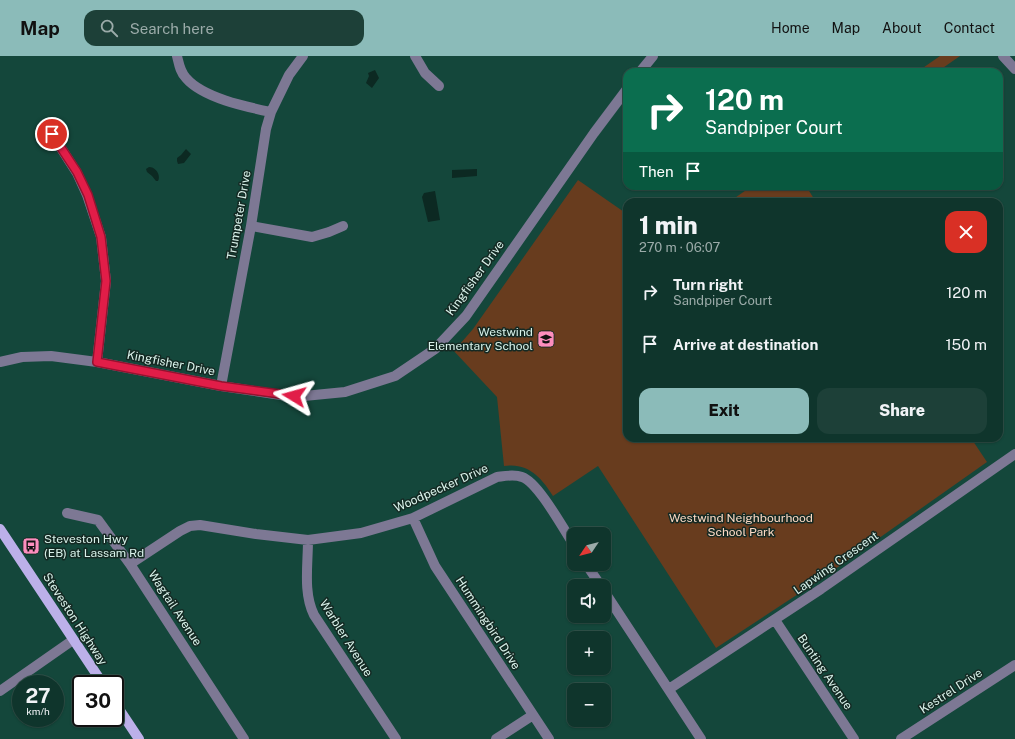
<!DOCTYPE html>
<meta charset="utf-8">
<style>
body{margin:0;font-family:"Public Sans",sans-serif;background:#1d4038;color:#f1f3f6;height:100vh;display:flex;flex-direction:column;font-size:15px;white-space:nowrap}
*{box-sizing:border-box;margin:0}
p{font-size:13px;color:#9baba9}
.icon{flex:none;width:22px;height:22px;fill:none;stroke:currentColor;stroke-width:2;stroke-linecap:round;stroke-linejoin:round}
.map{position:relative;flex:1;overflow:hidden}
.sheet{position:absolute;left:623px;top:142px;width:380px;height:244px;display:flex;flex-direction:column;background:#0f352c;border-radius:12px;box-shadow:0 1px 3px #0004,0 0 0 1px #2f5048}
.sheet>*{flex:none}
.hud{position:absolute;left:623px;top:12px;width:380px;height:122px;border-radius:12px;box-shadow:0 1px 3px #0004,0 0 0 1px #2f5048;background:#0b6e4f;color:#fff;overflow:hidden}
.needle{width:26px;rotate:235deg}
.tools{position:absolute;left:567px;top:471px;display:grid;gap:8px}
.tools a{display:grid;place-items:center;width:44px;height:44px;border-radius:8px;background:#0f352c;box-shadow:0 1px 3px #0004,0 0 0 1px #2f5048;font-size:20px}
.speed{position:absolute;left:12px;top:619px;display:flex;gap:8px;font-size:20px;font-weight:700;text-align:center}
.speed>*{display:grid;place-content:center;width:52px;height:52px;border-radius:50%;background:#0f352c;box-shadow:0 1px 3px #0004,0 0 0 1px #2f5048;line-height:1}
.speed small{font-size:10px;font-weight:400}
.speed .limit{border:2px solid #111;border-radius:6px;background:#fff;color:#111}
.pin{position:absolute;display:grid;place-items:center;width:34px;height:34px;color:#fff;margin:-17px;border:2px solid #fff;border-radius:50%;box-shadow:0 1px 4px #0007}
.me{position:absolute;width:44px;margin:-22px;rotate:278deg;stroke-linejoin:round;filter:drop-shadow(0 0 3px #0008)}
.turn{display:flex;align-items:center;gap:14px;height:84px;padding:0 16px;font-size:18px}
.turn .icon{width:52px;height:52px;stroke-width:2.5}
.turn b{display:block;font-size:28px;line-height:34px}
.then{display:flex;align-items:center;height:38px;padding:0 16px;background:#0003;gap:8px;font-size:15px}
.round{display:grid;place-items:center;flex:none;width:42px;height:42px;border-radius:12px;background:#1d4038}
.head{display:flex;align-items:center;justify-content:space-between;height:68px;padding:0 16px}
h1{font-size:24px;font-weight:800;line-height:30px}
.cta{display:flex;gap:8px;margin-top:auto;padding:8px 16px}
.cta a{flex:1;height:46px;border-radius:12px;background:#8bbbb9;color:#111;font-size:16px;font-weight:800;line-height:46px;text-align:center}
.cta a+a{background:#1d4038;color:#f1f3f6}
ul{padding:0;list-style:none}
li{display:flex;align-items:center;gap:12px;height:52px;padding:0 16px}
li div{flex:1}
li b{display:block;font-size:15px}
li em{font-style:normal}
header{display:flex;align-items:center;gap:24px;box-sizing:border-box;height:56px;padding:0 20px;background:#8bbbb9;color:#111}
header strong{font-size:19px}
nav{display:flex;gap:22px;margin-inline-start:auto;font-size:14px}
.search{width:280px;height:36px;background:#1d4038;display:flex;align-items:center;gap:10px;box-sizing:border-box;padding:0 14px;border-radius:12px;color:#9baba9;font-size:15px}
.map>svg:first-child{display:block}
.green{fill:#683c1e}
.water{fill:#0c2922}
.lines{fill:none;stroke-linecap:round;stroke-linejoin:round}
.minor{stroke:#7d7894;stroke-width:10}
.major{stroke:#bcb0e9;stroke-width:10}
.route-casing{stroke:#92132f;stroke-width:10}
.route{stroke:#e11d48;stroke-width:7}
.labels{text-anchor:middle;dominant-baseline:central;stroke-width:3;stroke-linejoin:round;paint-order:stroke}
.street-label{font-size:12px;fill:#d9f2ea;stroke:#142923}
.poi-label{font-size:12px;fill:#d9f2ea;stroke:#142923;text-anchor:end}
.park-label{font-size:12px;fill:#fedac4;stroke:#142923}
</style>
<header>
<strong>Map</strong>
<div class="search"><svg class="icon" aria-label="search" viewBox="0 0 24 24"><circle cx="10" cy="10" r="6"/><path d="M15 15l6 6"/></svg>Search here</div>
<nav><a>Home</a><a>Map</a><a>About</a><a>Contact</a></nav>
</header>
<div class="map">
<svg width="1015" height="683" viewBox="0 0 1015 683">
<rect width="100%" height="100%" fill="#14473b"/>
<path class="green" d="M940 0H960L937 16H917Z
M578 124 627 158V382H971L987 406 821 523 716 592 598 410 553 440C542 422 528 406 504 410L497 341 452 293 460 288 473 273Z
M752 130H806L816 146H729Z"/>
<path class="water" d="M375 14 379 22 372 32 366 27 369 20 368 17Z
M186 93 191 98 184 107 178 108 177 105V102L181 99Z
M149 111C156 111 161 119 158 125H156L152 120 147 116 146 113Z
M477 113V120L452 122V114Z
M435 135 440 164 428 166 422 141 424 137Z"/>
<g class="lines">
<path class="minor" d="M177 0C179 8 180 16 186 22 203 42 247 51 271 56
M415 0 425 17 439 30
M1003 0 1015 13
M640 16 653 0
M52 78 77 117 87 139 101 181 106 225 97 306
M251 170 312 181 329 176 343 170
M0 306 22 301 51 300 97 306 221 330 294 341 345 336 395 320 435 293 466 260 594 77 627 33
M221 330 251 170 266 73 271 56 289 19 303 0
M67 457 98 464 130 508 244 683
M413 462 435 510 549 683
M308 484C308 509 303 537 314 559L396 683
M130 508 180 475 190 470 200 469 256 478 308 484 361 477 413 462 497 421C505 420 514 418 522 421 538 426 564 474 574 489
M586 508 601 530
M604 535 701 683
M775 564 854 683
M669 633 821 533 1015 398
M0 635 73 584
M496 683 533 659
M901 683 1015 609"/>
<path class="major" d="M0 473 103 628
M115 647 139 683"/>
</g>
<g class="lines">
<g class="route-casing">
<path id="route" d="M52 78 77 116 88 139 101 181 106 225 97 306 221 330 294 340"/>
</g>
<use href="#route" class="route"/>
</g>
<defs>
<g id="school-square" transform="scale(0.9)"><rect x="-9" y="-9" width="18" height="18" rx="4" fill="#fd8ebe" stroke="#142923"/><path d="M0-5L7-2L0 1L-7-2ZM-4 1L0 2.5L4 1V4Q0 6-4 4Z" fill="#111"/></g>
<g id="bus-square" transform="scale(0.9)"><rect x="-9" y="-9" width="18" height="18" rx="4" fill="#fd8ebe" stroke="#142923"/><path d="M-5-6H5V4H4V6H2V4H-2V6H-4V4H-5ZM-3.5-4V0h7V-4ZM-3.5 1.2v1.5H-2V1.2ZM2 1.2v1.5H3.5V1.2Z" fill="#111"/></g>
</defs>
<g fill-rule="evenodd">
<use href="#school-square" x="546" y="283"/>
<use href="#bus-square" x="31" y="490"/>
</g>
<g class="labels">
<g class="street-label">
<text transform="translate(239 159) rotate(-80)">Trumpeter Drive</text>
<text transform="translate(475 222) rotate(-54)">Kingfisher Drive</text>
<text transform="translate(171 307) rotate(11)">Kingfisher Drive</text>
<text transform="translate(441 432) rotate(-24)">Woodpecker Drive</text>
<text transform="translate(836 507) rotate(-35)">Lapwing Crescent</text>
<text transform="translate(175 552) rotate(57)">Wagtail Avenue</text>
<text transform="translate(75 563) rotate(57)">Steveston Highway</text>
<text transform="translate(488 567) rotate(57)">Hummingbird Drive</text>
<text transform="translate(346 582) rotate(58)">Warbler Avenue</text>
<text transform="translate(825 616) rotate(56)">Bunting Avenue</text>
<text transform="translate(951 635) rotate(-33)">Kestrel Drive</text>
</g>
<g class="poi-label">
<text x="533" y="276">Westwind<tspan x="533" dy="14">Elementary School</tspan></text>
<text x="44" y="483" text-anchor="start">Steveston Hwy<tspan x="44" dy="14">(EB) at Lassam Rd</tspan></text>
</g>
<g class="park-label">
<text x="741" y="462">Westwind Neighbourhood<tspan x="741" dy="14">School Park</tspan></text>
</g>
</g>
</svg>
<div class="tools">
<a><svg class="needle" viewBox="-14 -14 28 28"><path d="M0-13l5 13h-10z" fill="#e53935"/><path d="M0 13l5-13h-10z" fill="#9baba9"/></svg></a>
<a><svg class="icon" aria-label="sound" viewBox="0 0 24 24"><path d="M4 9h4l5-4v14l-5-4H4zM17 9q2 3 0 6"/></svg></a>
<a>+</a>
<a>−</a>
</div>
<div class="speed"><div>27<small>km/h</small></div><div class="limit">30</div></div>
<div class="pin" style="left:52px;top:78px;background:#d93025"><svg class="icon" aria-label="arrive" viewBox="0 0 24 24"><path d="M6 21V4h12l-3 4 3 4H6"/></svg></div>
<svg class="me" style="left:294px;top:340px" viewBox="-20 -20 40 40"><path d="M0-17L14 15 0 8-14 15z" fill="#e11d48" stroke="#fff" stroke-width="4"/></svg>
<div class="hud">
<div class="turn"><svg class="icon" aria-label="right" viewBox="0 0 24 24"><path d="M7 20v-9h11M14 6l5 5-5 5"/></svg><div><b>120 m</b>Sandpiper Court</div></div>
<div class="then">Then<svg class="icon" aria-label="arrive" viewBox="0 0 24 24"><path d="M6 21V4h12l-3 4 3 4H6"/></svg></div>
</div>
<section class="sheet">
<div class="head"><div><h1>1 min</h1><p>270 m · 06:07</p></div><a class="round" style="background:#d93025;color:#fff"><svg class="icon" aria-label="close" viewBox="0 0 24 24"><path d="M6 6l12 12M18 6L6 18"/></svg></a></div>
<ul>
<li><svg class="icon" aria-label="right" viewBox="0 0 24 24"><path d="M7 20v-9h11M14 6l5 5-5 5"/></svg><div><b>Turn right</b><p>Sandpiper Court</p></div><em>120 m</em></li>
<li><svg class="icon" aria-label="arrive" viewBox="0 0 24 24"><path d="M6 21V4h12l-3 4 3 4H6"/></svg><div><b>Arrive at destination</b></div><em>150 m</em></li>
</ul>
<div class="cta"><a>Exit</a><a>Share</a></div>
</section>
</div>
